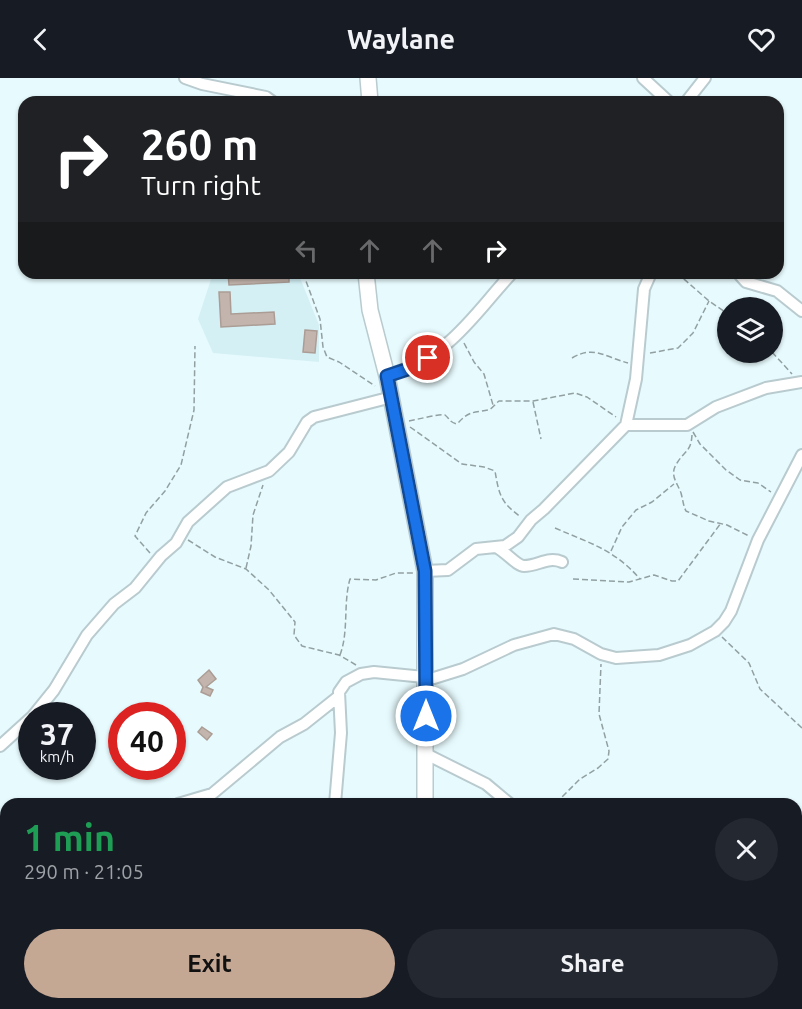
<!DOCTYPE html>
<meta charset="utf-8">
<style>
body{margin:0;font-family:Ubuntu,sans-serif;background:#242831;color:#f1f3f6;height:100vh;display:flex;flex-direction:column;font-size:22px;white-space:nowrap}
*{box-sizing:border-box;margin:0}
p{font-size:20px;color:#9ea1a6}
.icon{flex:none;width:33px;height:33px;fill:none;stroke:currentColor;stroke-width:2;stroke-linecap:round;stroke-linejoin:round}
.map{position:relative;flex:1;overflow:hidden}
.details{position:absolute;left:0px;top:720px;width:802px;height:212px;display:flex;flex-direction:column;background:#171b24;border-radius:18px 18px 0 0;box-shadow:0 2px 4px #0004}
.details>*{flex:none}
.hud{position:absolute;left:18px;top:18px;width:766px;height:183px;border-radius:18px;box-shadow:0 2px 4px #0004;background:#202124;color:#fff;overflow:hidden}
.controls{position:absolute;left:717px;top:219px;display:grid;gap:12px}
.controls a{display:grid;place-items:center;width:66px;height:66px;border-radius:50%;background:#171b24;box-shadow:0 2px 4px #0004;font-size:30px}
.speed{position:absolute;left:18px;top:624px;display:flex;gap:12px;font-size:30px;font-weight:700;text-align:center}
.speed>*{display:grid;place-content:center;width:78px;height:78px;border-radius:50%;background:#171b24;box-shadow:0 2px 4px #0004;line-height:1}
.speed small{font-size:15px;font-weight:400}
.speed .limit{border:9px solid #d22;background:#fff;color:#111}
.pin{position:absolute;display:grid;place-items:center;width:51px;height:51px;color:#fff;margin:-26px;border:3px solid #fff;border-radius:50%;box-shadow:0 2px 6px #0007}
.me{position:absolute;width:66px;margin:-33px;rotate:0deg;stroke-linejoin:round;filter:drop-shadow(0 0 4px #0008)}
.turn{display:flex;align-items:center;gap:21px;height:126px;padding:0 24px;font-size:27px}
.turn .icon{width:78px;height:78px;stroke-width:2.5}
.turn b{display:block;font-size:42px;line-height:51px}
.lanes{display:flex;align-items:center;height:57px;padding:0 24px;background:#0003;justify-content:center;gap:30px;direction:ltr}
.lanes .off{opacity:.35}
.round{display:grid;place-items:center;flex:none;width:63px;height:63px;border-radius:32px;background:#242831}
.summary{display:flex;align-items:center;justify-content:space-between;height:102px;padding:0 24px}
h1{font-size:36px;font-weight:700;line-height:45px;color:#1e9e55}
.button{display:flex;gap:12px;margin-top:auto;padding:12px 24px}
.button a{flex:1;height:69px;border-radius:36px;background:#c5a893;color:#111;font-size:24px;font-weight:700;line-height:69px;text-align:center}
.button a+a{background:#242831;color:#f1f3f6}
header{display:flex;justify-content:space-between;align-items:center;height:78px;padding:0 24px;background:#171b24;font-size:27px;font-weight:700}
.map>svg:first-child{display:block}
.built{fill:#d4f0f5}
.building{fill:#c3b5ad;stroke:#ab9d95;stroke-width:1.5}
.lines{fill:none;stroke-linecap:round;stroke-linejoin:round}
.street-casing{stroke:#b9cbcf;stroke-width:14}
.secondary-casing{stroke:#b9cbcf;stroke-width:18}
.path{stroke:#92a0a2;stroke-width:1.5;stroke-dasharray:6 3;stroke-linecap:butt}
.street{stroke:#fff;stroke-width:10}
.secondary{stroke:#fff;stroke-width:15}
.route-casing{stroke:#114b97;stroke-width:15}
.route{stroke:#1a73e8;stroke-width:10}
</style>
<header><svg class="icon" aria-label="back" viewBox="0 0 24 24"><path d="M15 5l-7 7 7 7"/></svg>Waylane<svg class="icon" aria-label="heart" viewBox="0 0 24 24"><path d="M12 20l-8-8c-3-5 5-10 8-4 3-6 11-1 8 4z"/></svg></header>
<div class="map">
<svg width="802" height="931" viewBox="0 0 802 931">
<rect width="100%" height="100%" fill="#e7fafd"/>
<path class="built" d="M213 195H298L319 247V284L213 275 198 241Z"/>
<path class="building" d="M228 195H289V204L229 207Z
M219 214H230L231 236 274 234 275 246 221 249Z
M305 252 317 253 315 275 303 274Z
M209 592 216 601 206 609 213 612 210 618 201 614 203 609 198 602Z
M202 649 212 656 207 662 198 654Z"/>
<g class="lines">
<g class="street-casing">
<path id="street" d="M185 0 202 6 266 19 273 24
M643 0 669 24
M686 24 705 0
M738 195 746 204 777 213 802 233
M387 298C452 276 469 242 512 195
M626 347H687L716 329 766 310 802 304
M496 469C506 474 517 488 524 488 538 488 548 478 562 484
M425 493 448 492 476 471 505 468 518 459 531 442 544 431 626 347 636 301 644 211 651 195
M33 638 54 612 87 557 114 526 135 510 161 478 176 465 188 444 227 409 269 393 289 374 307 344 314 339 392 319
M0 668 32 639
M426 676 486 706 510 726
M178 726 212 716 280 659 304 646 338 619
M335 726 341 655 339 614 346 604 361 596 374 594 434 600 463 591 514 567 554 556 574 561 601 576 616 580 659 577 690 567 715 553 724 544 731 533 758 462 802 377
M0 842 6 838
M633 926 635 931
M0 929 2 931
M296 931 298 926"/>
</g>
<g class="secondary-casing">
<path id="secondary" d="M368 0 370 24
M366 195 370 232 387 298 425 493V726
M425 926V931"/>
</g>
<path class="path" d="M303 195 320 241 323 269 327 279 339 284 375 308
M677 195 709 223 728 236
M464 265 474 284 484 296 493 327
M772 274 792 296
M650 275 678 270 693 255 709 223
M572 280C594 267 605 279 628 285
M533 324 541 361
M409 343C415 342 442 335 445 337 450 341 449 344 457 346 469 333 472 335 488 332 492 331 495 326 499 323H533L575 315 587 319 616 339
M410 349 462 386 484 389 495 393C499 417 501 425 521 439
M693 354 700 366 726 392 740 402 758 405 771 414
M692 357C691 374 685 372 677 385 669 397 677 404 681 415 683 422 683 427 686 433L709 443 727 447 749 458
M555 450C589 465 614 471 640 501
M188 462 215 479 246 491 269 512 295 544 294 557 302 568 339 577 356 587
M611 473 622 449 636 432 652 424 674 406
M150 475 135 458 146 435 165 413 181 387 194 332 195 268
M246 490 251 468 253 437 263 407
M573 501 629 504 654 497 672 503H678L721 445
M722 559 749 585 760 611 802 650
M340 577C349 553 343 525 350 501L376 502 396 495H413
M558 726V723L580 701 598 690 608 681 609 673 599 636 601 586"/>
<use href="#street" class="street"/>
<use href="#secondary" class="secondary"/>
</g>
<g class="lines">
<g class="route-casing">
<path id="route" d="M426 638 425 493 387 298 408 291 428 280"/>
</g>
<use href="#route" class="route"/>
</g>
</svg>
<div class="controls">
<a><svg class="icon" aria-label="layers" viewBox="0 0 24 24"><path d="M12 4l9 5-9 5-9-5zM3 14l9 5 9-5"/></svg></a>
</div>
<div class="speed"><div>37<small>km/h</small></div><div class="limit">40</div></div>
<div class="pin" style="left:428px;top:280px;background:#d93025"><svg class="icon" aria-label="arrive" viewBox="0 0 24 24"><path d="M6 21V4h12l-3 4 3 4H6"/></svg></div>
<svg class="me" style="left:426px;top:638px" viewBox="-20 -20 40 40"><circle r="17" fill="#1a73e8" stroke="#fff" stroke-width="3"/><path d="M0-11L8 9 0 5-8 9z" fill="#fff"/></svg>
<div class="hud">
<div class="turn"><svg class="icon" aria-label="right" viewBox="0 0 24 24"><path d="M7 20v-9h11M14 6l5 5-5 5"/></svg><div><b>260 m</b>Turn right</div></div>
<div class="lanes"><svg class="icon off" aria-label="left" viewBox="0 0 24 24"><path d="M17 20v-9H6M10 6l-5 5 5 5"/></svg><svg class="icon off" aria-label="ahead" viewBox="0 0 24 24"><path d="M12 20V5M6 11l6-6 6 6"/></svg><svg class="icon off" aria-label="ahead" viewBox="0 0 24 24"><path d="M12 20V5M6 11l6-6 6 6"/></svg><svg class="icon" aria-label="right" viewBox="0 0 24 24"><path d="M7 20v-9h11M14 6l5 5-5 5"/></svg></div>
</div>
<section class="details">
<div class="summary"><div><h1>1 min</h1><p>290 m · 21:05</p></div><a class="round"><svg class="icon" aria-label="close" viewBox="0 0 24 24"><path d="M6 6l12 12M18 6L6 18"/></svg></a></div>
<div class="button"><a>Exit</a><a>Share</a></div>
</section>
</div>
